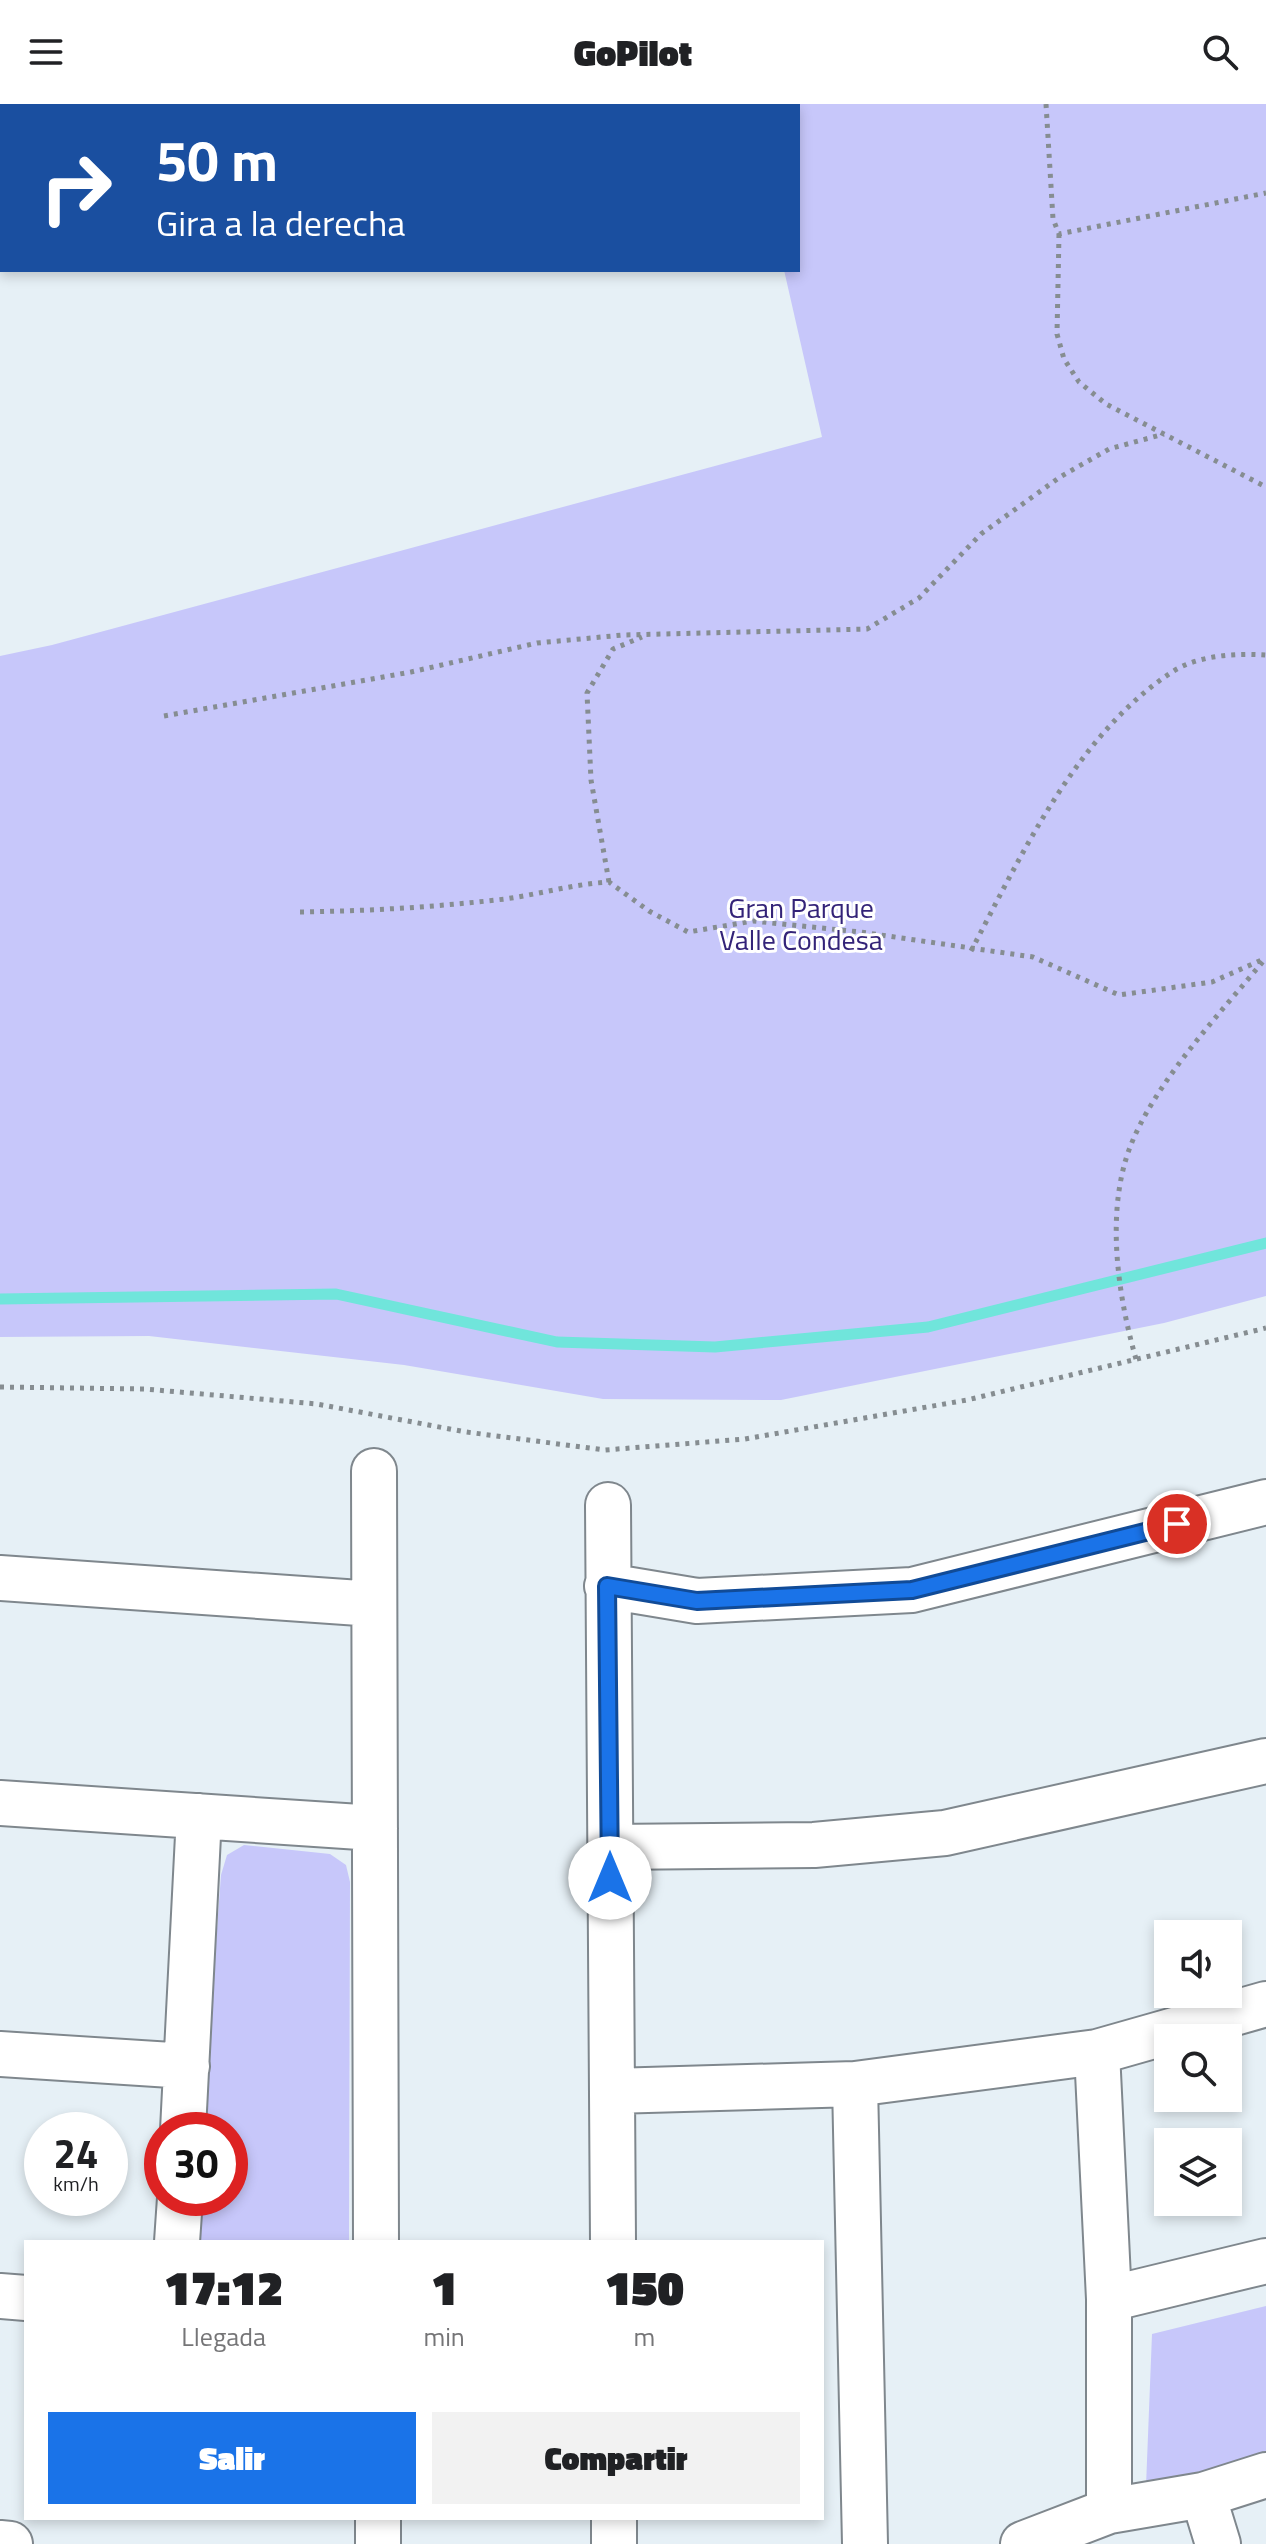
<!DOCTYPE html>
<html lang="es">
<style>
body{margin:0;font-family:"Titillium Web",sans-serif;background:#f2f2f2;color:#202124;height:100vh;display:flex;flex-direction:column;font-size:30px;white-space:nowrap}
*{box-sizing:border-box;margin:0}
p{font-size:26px;color:#757577}
.icon{flex:none;width:44px;height:44px;fill:none;stroke:currentColor;stroke-width:2;stroke-linecap:round;stroke-linejoin:round}
.map{position:relative;flex:1;overflow:hidden}
.drawer{position:absolute;left:24px;top:2136px;width:800px;height:280px;display:flex;flex-direction:column;background:#fff;border-radius:0px;box-shadow:0 4px 12px #0003}
.drawer>*{flex:none}
.banner{position:absolute;left:0px;top:0px;width:800px;height:168px;box-shadow:0 4px 12px #0003;background:#1a4fa0;color:#fff;overflow:hidden}
.buttons{position:absolute;left:1154px;top:1816px;display:grid;gap:16px}
.buttons a{display:grid;place-items:center;width:88px;height:88px;border-radius:0px;background:#fff;box-shadow:0 4px 12px #0003;font-size:40px}
.speed{position:absolute;left:24px;top:2008px;display:flex;gap:16px;font-size:40px;font-weight:700;text-align:center}
.speed>*{display:grid;place-content:center;width:104px;height:104px;border-radius:50%;background:#fff;box-shadow:0 4px 12px #0003;line-height:1}
.speed small{font-size:20px;font-weight:400}
.speed .limit{border:12px solid #d22;background:#fff;color:#111}
.pin{position:absolute;display:grid;place-items:center;width:68px;height:68px;color:#fff;margin:-34px;border:4px solid #fff;border-radius:50%;box-shadow:0 2px 8px #0007}
.me{position:absolute;width:88px;margin:-44px;rotate:0deg;stroke-linejoin:round;filter:drop-shadow(0 0 6px #0008)}
.turn{display:flex;align-items:center;gap:28px;height:168px;padding:0 24px;font-size:36px}
.turn .icon{width:104px;height:104px;stroke-width:2.5}
.turn b{display:block;font-size:56px;line-height:68px}
.eta{display:flex;justify-content:space-evenly;align-items:center;height:136px;text-align:center}
.eta b{font-size:48px;font-weight:800;line-height:56px}
.cta{display:flex;gap:16px;margin-top:auto;padding:16px 24px}
.cta a{flex:1;height:92px;border-radius:0px;background:#1a73e8;color:#fff;font-size:32px;font-weight:800;line-height:92px;text-align:center}
.cta a+a{background:#f2f2f2;color:#202124}
header{display:flex;justify-content:space-between;align-items:center;height:104px;padding:0 24px;background:#fff;font-size:36px;font-weight:800}
.map>svg:first-child{display:block}
.green{fill:#c7c7fa}
.lines{fill:none;stroke-linecap:round;stroke-linejoin:round}
.stream{stroke:#70e5db;stroke-width:11}
.minor-casing{stroke:#7f878d;stroke-width:48}
.path{stroke:#868d91;stroke-width:5;stroke-dasharray:4 6;stroke-linecap:butt}
.minor{stroke:#fff;stroke-width:44}
.route-casing{stroke:#114b97;stroke-width:20}
.route{stroke:#1a73e8;stroke-width:14}
.labels{text-anchor:middle;dominant-baseline:central;stroke-width:6;stroke-linejoin:round;paint-order:stroke}
.park-label{font-size:28px;fill:#332378;stroke:#fff}
</style>
<header><svg class="icon" aria-label="menu" viewBox="0 0 24 24"><path d="M4 6h16M4 12h16M4 18h16"/></svg>GoPilot<svg class="icon" aria-label="search" viewBox="0 0 24 24"><circle cx="10" cy="10" r="6"/><path d="M15 15l6 6"/></svg></header>
<div class="map">
<svg width="1266" height="2440" viewBox="0 0 1266 2440">
<rect width="100%" height="100%" fill="#e6f0f6"/>
<path class="green" d="M747 0H1266V1192L1164 1219 781 1296 603 1295 404 1261 149 1232 0 1233V552L52 541 822 333 784 166H798V2Z
M244 1741 330 1750 346 1761 350 1778 349 2138H194L197 2094H230V2026H202L221 1771 227 1751Z
M1266 2202V2355L1146 2382 1152 2230Z"/>
<g class="lines">
<path class="stream" d="M0 1195 336 1190 557 1238 715 1243 928 1223 1266 1139"/>
<g class="minor-casing">
<path id="minor" d="M374 1367 376 2138
M608 1401 613 2138
M0 1474 374 1500
M607 1482 697 1497 912 1486 1266 1398
M0 1699 375 1724
M610 1743 814 1741 945 1729 1266 1657
M1097 1948 1109 2195V2407
M0 1950 187 1962
M855 1980 865 2440
M612 1987 855 1980 1097 1948 1266 1900
M183 2026 199 1712
M177 2138 180 2094
M0 2192 26 2194
M1109 2195 1266 2157
M1203 2391 1218 2440
M378 2414V2440
M614 2414V2440
M0 2439 10 2440
M1023 2440 1109 2407 1203 2391 1266 2371"/>
</g>
<path class="path" d="M1046 0 1053 115 1059 130 1266 89
M1059 130 1057 230 1064 255 1079 278 1106 300 1266 383
M164 612 411 568 537 539 623 531 867 525 919 494 981 430 1060 373 1109 345 1164 330
M609 778 591 676 587 589 613 545 642 533
M300 808C369 807 436 803 505 795 540 790 574 780 609 778L649 807 688 828 753 817 860 828 1033 853 1119 891 1212 878 1266 854
M971 847C1022 750 1077 630 1172 568 1198 551 1236 549 1266 551
M1136 1255C1119 1196 1108 1122 1124 1062 1142 991 1219 911 1265 855
M0 1283 145 1285 317 1300 466 1328 605 1346 745 1335 967 1296 1266 1224"/>
<use href="#minor" class="minor"/>
</g>
<g class="lines">
<g class="route-casing">
<path id="route" d="M610 1774 607 1482 697 1497 912 1486 1177 1420"/>
</g>
<use href="#route" class="route"/>
</g>
<g class="labels">
<g class="park-label">
<text x="801" y="803">Gran Parque<tspan x="801" dy="32">Valle Condesa</tspan></text>
</g>
</g>
</svg>
<div class="buttons">
<a><svg class="icon" aria-label="sound" viewBox="0 0 24 24"><path d="M4 9h4l5-4v14l-5-4H4zM17 9q2 3 0 6"/></svg></a>
<a><svg class="icon" aria-label="search" viewBox="0 0 24 24"><circle cx="10" cy="10" r="6"/><path d="M15 15l6 6"/></svg></a>
<a><svg class="icon" aria-label="layers" viewBox="0 0 24 24"><path d="M12 4l9 5-9 5-9-5zM3 14l9 5 9-5"/></svg></a>
</div>
<div class="speed"><div>24<small>km/h</small></div><div class="limit">30</div></div>
<div class="pin" style="left:1177px;top:1420px;background:#d93025"><svg class="icon" aria-label="arrive" viewBox="0 0 24 24"><path d="M6 21V4h12l-3 4 3 4H6"/></svg></div>
<svg class="me" style="left:610px;top:1774px" viewBox="-20 -20 40 40"><circle r="19" fill="#fff"/><path d="M0-13L10 11 0 6-10 11z" fill="#1a73e8"/></svg>
<div class="banner">
<div class="turn"><svg class="icon" aria-label="right" viewBox="0 0 24 24"><path d="M7 20v-9h11M14 6l5 5-5 5"/></svg><div><b>50 m</b>Gira a la derecha</div></div>
</div>
<section class="drawer">
<div class="eta">
<div><b>17:12</b><p>Llegada</p></div>
<div><b>1</b><p>min</p></div>
<div><b>150</b><p>m</p></div>
</div>
<div class="cta"><a>Salir</a><a>Compartir</a></div>
</section>
</div>
